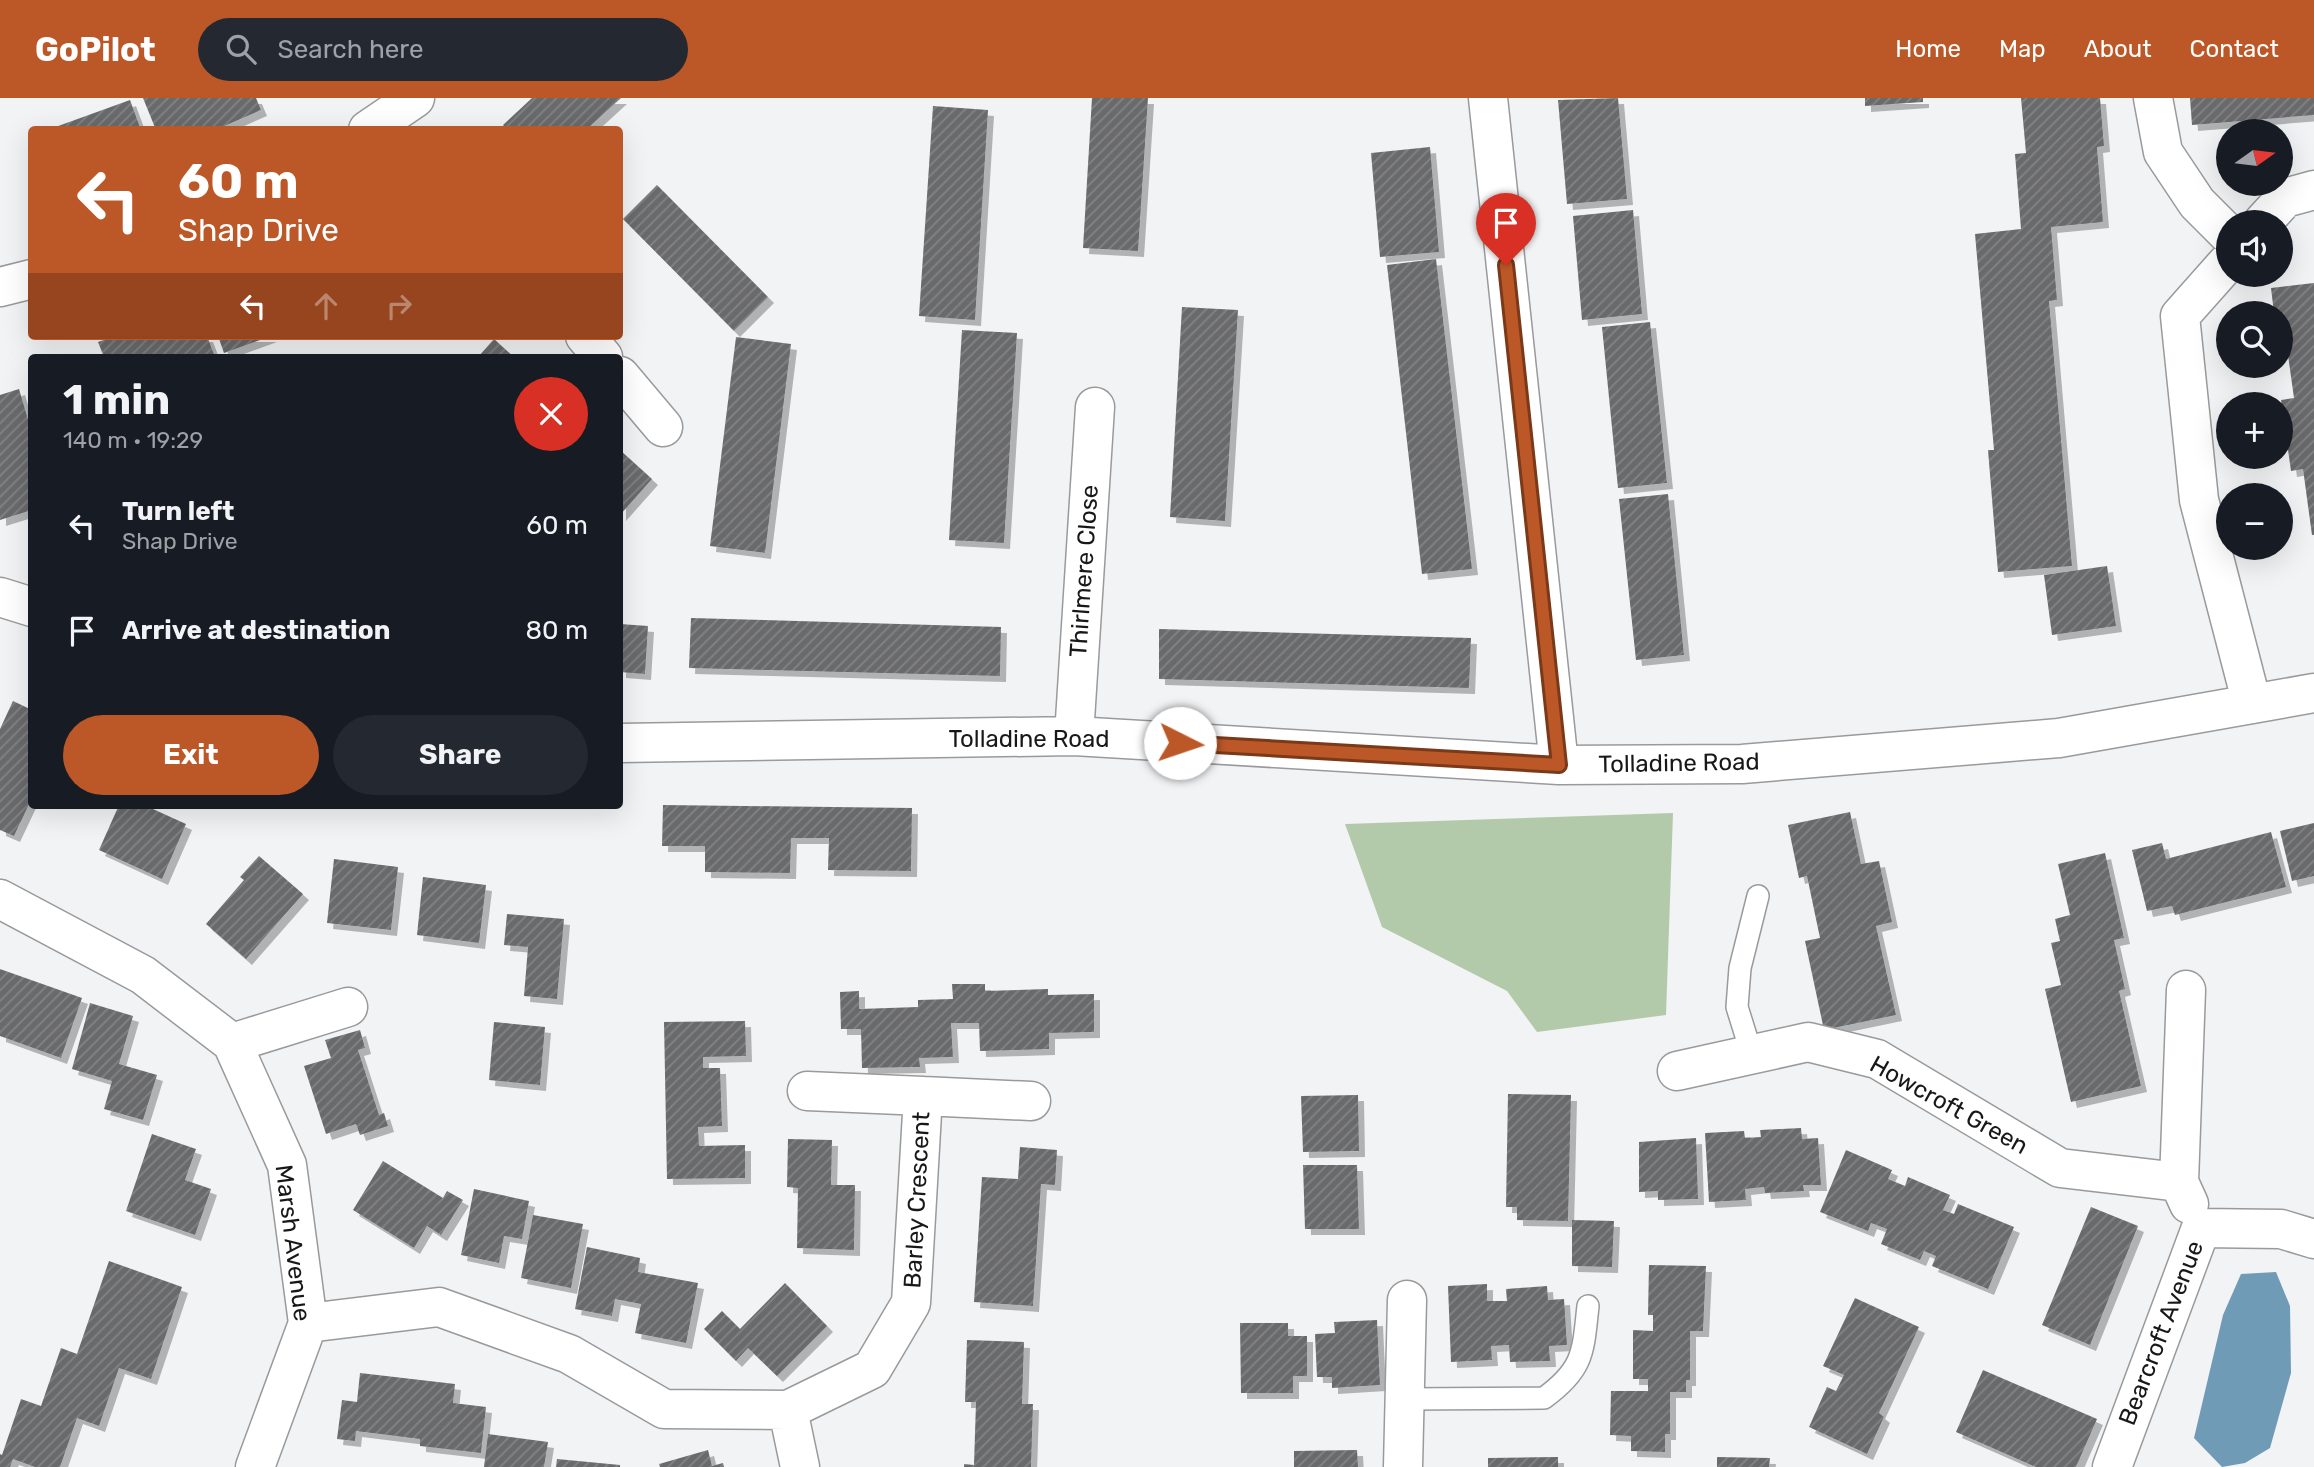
<!DOCTYPE html>
<meta charset="utf-8">
<style>
body{margin:0;font-family:Rubik,sans-serif;background:#242831;color:#f1f3f6;height:100vh;display:flex;flex-direction:column;font-size:26px;white-space:nowrap}
*{box-sizing:border-box;margin:0}
p{font-size:23px;color:#9ea1a6}
.icon{flex:none;width:38px;height:38px;fill:none;stroke:currentColor;stroke-width:2;stroke-linecap:round;stroke-linejoin:round}
.map{position:relative;flex:1;overflow:hidden}
.panel{position:absolute;left:28px;top:256px;width:595px;height:455px;display:flex;flex-direction:column;background:#171b24;border-radius:7px;box-shadow:0 7px 28px #0002}
.panel>*{flex:none}
.banner{position:absolute;left:28px;top:28px;width:595px;height:214px;border-radius:7px;box-shadow:0 7px 28px #0002;background:#bc5727;color:#fff;overflow:hidden}
.needle{width:46px;rotate:76deg}
.controls{position:absolute;left:2216px;top:21px;display:grid;gap:14px}
.controls a{display:grid;place-items:center;width:77px;height:77px;border-radius:50%;background:#171b24;box-shadow:0 7px 28px #0002;font-size:35px}
.pin{position:absolute;display:grid;place-items:center;width:60px;height:60px;color:#fff;margin:-72px -30px;border-radius:50% 50% 50% 0;rotate:-45deg;box-shadow:0 0 7px #0007}
.pin .icon{rotate:45deg}
.me{position:absolute;width:77px;margin:-38px;rotate:94deg;stroke-linejoin:round;filter:drop-shadow(0 0 5px #0008)}
.turn{display:flex;align-items:center;gap:24px;height:147px;padding:0 35px;font-size:32px}
.turn .icon{width:91px;height:91px;stroke-width:2.5}
.turn b{display:block;font-size:49px;line-height:60px}
.lanes{display:flex;align-items:center;height:66px;padding:0 35px;background:#0003;justify-content:center;gap:35px;direction:ltr}
.lanes .off{opacity:.35}
.round{display:grid;place-items:center;flex:none;width:74px;height:74px;border-radius:37px;background:#242831}
.head{display:flex;align-items:center;justify-content:space-between;height:119px;padding:0 35px}
h1{font-size:42px;font-weight:700;line-height:52px}
.button{display:flex;gap:14px;margin-top:auto;padding:14px 35px}
.button a{flex:1;height:80px;border-radius:42px;background:#bc5727;color:#fff;font-size:28px;font-weight:700;line-height:80px;text-align:center}
.button a+a{background:#242831;color:#f1f3f6}
ul{padding:0;list-style:none}
li{display:flex;align-items:center;gap:21px;height:105px;padding:0 35px}
li div{flex:1}
li b{display:block;font-size:26px}
li em{font-style:normal}
header{display:flex;align-items:center;gap:42px;box-sizing:border-box;height:98px;padding:0 35px;background:#bc5727;color:#fff}
header strong{font-size:33px}
nav{display:flex;gap:38px;margin-inline-start:auto;font-size:24px}
.search{width:490px;height:63px;background:#242831;display:flex;align-items:center;gap:18px;box-sizing:border-box;padding:0 24px;border-radius:38px;color:#9ea1a6;font-size:26px}
.map>svg:first-child{display:block}
.grass{fill:#b3caaa}
.water{fill:#709bb7}
.building{fill:url(#building-hatch);filter:url(#shadow)}
.lines{fill:none;stroke-linecap:round;stroke-linejoin:round}
.lane-casing{stroke:#999a9c;stroke-width:24}
.street-casing{stroke:#999a9c;stroke-width:41}
.secondary-casing{stroke:#999a9c;stroke-width:41}
.lane{stroke:#fff;stroke-width:21}
.street{stroke:#fff;stroke-width:38}
.secondary{stroke:#fff;stroke-width:38}
.route-casing{stroke:#7a3919;stroke-width:18}
.route{stroke:#bc5727;stroke-width:12}
.labels{text-anchor:middle;dominant-baseline:central;stroke-width:5;stroke-linejoin:round;paint-order:stroke}
.street-label{font-size:24px;fill:#181819;stroke:#fff}
</style>
<header>
<strong>GoPilot</strong>
<div class="search"><svg class="icon" aria-label="search" viewBox="0 0 24 24"><circle cx="10" cy="10" r="6"/><path d="M15 15l6 6"/></svg>Search here</div>
<nav><a>Home</a><a>Map</a><a>About</a><a>Contact</a></nav>
</header>
<div class="map">
<svg width="2314" height="1369" viewBox="0 0 2314 1369">
<defs>
<pattern id="building-hatch" width="6" height="6" patternUnits="userSpaceOnUse" patternTransform="scale(1.75)"><rect width="6" height="6" fill="#6a6b6d"/><path d="M-1 1l2-2M0 6l6-6M5 7l2-2" fill="none" stroke="#828384"/></pattern>
<filter id="shadow"><feDropShadow dx="6" dy="6" stdDeviation="0" flood-color="#0004"/></filter>
</defs>
<rect width="100%" height="100%" fill="#f2f3f5"/>
<path class="grass" d="M1673 715 1666 917 1537 934 1507 893 1382 829 1345 726Z"/>
<path class="water" d="M2276 1174 2290 1208 2291 1275 2270 1350 2245 1365 2222 1369 2194 1340 2223 1217 2241 1176Z"/>
<path class="building" d="M143 0H256L261 12 215 32H156Z
M532 0H621L586 32H507L503 27Z
M1092 0H1148L1138 153 1083 150Z
M1618 0 1627 101 1567 106 1558 2Z
M1865 0H1923V4L1865 8Z
M2021 0H2100L2104 48 2097 49 2103 124 2051 129 2057 202 2049 203 2072 468 1998 474 1988 352H1994L1975 136 2021 131 2015 56 2026 55Z
M2190 0H2314V17L2192 27Z
M130 2 141 32H50V31Z
M933 8 988 12 975 222 919 218Z
M1430 49 1439 154 1380 159 1371 55Z
M657 87 768 199 734 233 623 121Z
M1633 112 1642 216 1582 222 1573 118Z
M1436 161 1472 471 1422 476 1387 167Z
M2314 185V437H2312L2303 371 2291 373 2281 302 2294 300 2286 243 2280 244V215H2274L2271 190Z
M1182 209 1238 212 1225 423 1170 419Z
M1650 224 1667 385 1618 390 1602 229Z
M962 232 1017 235 1004 445 949 442Z
M116 238H207L215 259H104L98 244Z
M218 238H271L224 255Z
M736 239 791 246 765 455 710 448Z
M494 241 514 259H478Z
M19 291 32 335V412L0 422V297Z
M620 352 652 381 620 417Z
M1668 396 1684 557 1636 562 1619 401Z
M2107 468 2116 528 2052 537 2044 477Z
M691 520 1001 529 1000 578 689 570Z
M620 526 648 528 645 576 620 574Z
M1159 531 1471 540 1469 590 1159 581Z
M13 603 32 612V700L14 738 0 732V631Z
M119 707H144L186 726 162 781 99 752Z
M663 707 912 710 911 773 828 772 829 740H791L790 775 705 774V748H662Z
M1850 714 1861 766 1879 763 1892 824 1876 828 1896 917 1824 932 1805 843 1820 840 1807 778 1799 780 1788 727Z
M2314 725V778L2292 783 2280 733Z
M2271 734 2286 789 2175 817 2172 808 2147 813 2132 752 2162 745 2166 761Z
M2105 755 2124 840 2114 842 2125 891 2119 893 2141 988 2071 1004 2045 891 2061 887 2051 845 2060 843 2055 821 2070 817 2058 766Z
M259 758 303 796 246 861 206 826 244 782 240 779Z
M334 761 398 769 391 832 327 825Z
M423 779 486 787 479 845 417 837Z
M507 816 564 821 557 901 524 898 528 849 504 847Z
M0 871 82 900 61 960 0 938Z
M952 886H985V893L1048 891V897L1094 896V934L1049 935V951L980 953 979 925H951L953 959 919 960 920 969 862 970 861 931H841L840 894 859 893V911L918 909V902L953 901Z
M90 905 133 918 119 966 157 977 143 1022 104 1011 112 983 72 971Z
M745 923 746 958 703 959V970H720L722 1028 698 1029 699 1048 745 1047V1080L667 1081 664 924Z
M494 924 545 929 540 987 489 982Z
M360 932 365 950 358 952 379 1017 384 1015 388 1028 360 1037 356 1026 326 1036 304 968 331 960 325 942Z
M1508 996 1571 997 1568 1123 1517 1122V1109H1506Z
M1358 997 1359 1053 1303 1054 1301 998Z
M1801 1030 1802 1041 1818 1040 1821 1087H1803L1804 1093 1765 1095 1764 1089 1745 1091 1746 1102 1709 1104 1705 1035 1744 1033 1745 1040 1761 1039 1760 1032Z
M152 1036 196 1051 185 1082 211 1091 195 1137 126 1113Z
M1696 1040 1698 1101 1658 1102V1093L1639 1094V1044Z
M788 1041 832 1042 831 1087H855L854 1152 797 1150 798 1090 787 1089Z
M1020 1049 1057 1052 1055 1087 1041 1086 1033 1208 974 1204 982 1079 1018 1081Z
M1846 1052 1892 1072 1888 1081 1905 1088 1908 1079 1950 1097 1943 1112 1954 1116 1958 1106 2014 1129 1988 1191 1932 1168 1936 1158 1924 1153 1920 1162 1881 1146 1887 1131 1871 1125 1868 1133 1820 1114Z
M383 1063 443 1100 447 1093 463 1102 441 1137 427 1128 414 1150 353 1112Z
M1303 1067H1357L1359 1131H1305Z
M474 1091 529 1103 522 1141 504 1138 499 1165 461 1157Z
M2091 1109 2138 1128 2090 1247 2042 1227Z
M533 1117 583 1126 571 1190 521 1180Z
M1572 1122 1614 1123 1612 1169 1572 1168Z
M587 1149 640 1160 638 1174 698 1185 686 1245 635 1235 641 1206 615 1201 612 1218 575 1211Z
M109 1163 182 1189 151 1281 119 1270 99 1328 77 1320 60 1369H35L13 1361 10 1369H0V1356L2 1357 21 1301 41 1308 61 1250 77 1256Z
M1649 1167 1706 1168 1703 1233H1690V1282H1686V1294H1670V1336H1665V1354L1631 1353V1338L1610 1337 1611 1293H1648V1281H1633V1232L1653 1233V1217H1648Z
M785 1185 827 1228 777 1278 748 1250 736 1263 704 1231 722 1213 740 1231Z
M1487 1186V1203H1507L1506 1191 1547 1188 1548 1202 1564 1201 1567 1247 1549 1248 1550 1263 1510 1264 1509 1247 1491 1248 1492 1262 1451 1264 1448 1188Z
M1855 1200 1919 1229 1879 1315 1884 1319 1867 1356 1809 1329 1827 1289 1836 1293 1844 1277 1823 1268Z
M1377 1222 1380 1287 1332 1290V1279H1317L1315 1236 1335 1235 1334 1224Z
M1240 1225H1288V1238H1307V1278H1293V1295H1241Z
M967 1242 1024 1244 1022 1306H1033L1031 1369H964V1366L974 1367 976 1304H965Z
M1983 1272 2097 1321 2076 1369H2036L1956 1334Z
M360 1275 455 1286 453 1305 486 1309 481 1355 420 1348V1341L356 1333 355 1343 337 1341 342 1302 357 1304Z
M488 1336 548 1344 544 1369H484Z
M708 1352 712 1368 723 1365 724 1369H660L659 1366Z
M1357 1352 1358 1369H1294V1353Z
M1558 1359V1369H1488V1360Z
M1717 1359 1770 1360 1769 1369H1717Z
M557 1361 620 1367V1369H556Z"/>
<g class="lines">
<g class="lane-casing">
<path id="lane" d="M1752 957 1737 909 1740 870 1758 798
M1406 1301 1544 1300C1584 1271 1583 1254 1588 1208"/>
</g>
<g class="street-casing">
<path id="street" d="M1488 0 1559 667
M2153 0 2163 54 2197 105 2228 136
M2263 124 2285 100 2314 92
M2228 164 2180 218 2199 402 2252 606
M585 238 603 259
M620 278 663 329
M0 499 32 509
M1074 638 1095 309
M620 645 1074 638 1559 667 1742 666 2059 640 2314 595
M0 801 143 877 232 945 287 1067 308 1225 255 1369
M2186 892 2179 1084 2189 1106
M232 945 348 909
M1677 973 1808 944 1877 961 2060 1070 2179 1084
M923 998 1031 1003
M308 1225 439 1209 569 1256 664 1311 788 1312 872 1271 911 1205 923 998 807 993
M788 1312 800 1369
M1403 1369 1407 1202
M2112 1369 2201 1130 2281 1131 2314 1141"/>
</g>
<g class="secondary-casing">
<path id="secondary" d="M368 32 415 0
M0 189 32 181"/>
</g>
<use href="#lane" class="lane"/>
<use href="#street" class="street"/>
<use href="#secondary" class="secondary"/>
</g>
<g class="lines">
<g class="route-casing">
<path id="route" d="M1180 645 1559 667 1506 167"/>
</g>
<use href="#route" class="route"/>
</g>
<g class="labels">
<g class="street-label">
<text transform="translate(1084 473) rotate(-86)">Thirlmere Close</text>
<text x="1029" y="641">Tolladine Road</text>
<text transform="translate(1679 665) rotate(-1)">Tolladine Road</text>
<text transform="translate(1949 1007) rotate(29)">Howcroft Green</text>
<text transform="translate(917 1102) rotate(-87)">Barley Crescent</text>
<text transform="translate(293 1145) rotate(83)">Marsh Avenue</text>
<text transform="translate(2161 1235) rotate(-69)">Bearcroft Avenue</text>
</g>
</g>
</svg>
<div class="controls">
<a><svg class="needle" viewBox="-14 -14 28 28"><path d="M0-13l5 13h-10z" fill="#e53935"/><path d="M0 13l5-13h-10z" fill="#9ea1a6"/></svg></a>
<a><svg class="icon" aria-label="sound" viewBox="0 0 24 24"><path d="M4 9h4l5-4v14l-5-4H4zM17 9q2 3 0 6"/></svg></a>
<a><svg class="icon" aria-label="search" viewBox="0 0 24 24"><circle cx="10" cy="10" r="6"/><path d="M15 15l6 6"/></svg></a>
<a>+</a>
<a>−</a>
</div>
<div class="pin" style="left:1506px;top:167px;background:#d93025"><svg class="icon" aria-label="arrive" viewBox="0 0 24 24"><path d="M6 21V4h12l-3 4 3 4H6"/></svg></div>
<svg class="me" style="left:1180px;top:645px" viewBox="-20 -20 40 40"><circle r="19" fill="#fff"/><path d="M0-13L10 11 0 6-10 11z" fill="#bc5727"/></svg>
<div class="banner">
<div class="turn"><svg class="icon" aria-label="left" viewBox="0 0 24 24"><path d="M17 20v-9H6M10 6l-5 5 5 5"/></svg><div><b>60 m</b>Shap Drive</div></div>
<div class="lanes"><svg class="icon" aria-label="left" viewBox="0 0 24 24"><path d="M17 20v-9H6M10 6l-5 5 5 5"/></svg><svg class="icon off" aria-label="ahead" viewBox="0 0 24 24"><path d="M12 20V5M6 11l6-6 6 6"/></svg><svg class="icon off" aria-label="right" viewBox="0 0 24 24"><path d="M7 20v-9h11M14 6l5 5-5 5"/></svg></div>
</div>
<section class="panel">
<div class="head"><div><h1>1 min</h1><p>140 m · 19:29</p></div><a class="round" style="background:#d93025;color:#fff"><svg class="icon" aria-label="close" viewBox="0 0 24 24"><path d="M6 6l12 12M18 6L6 18"/></svg></a></div>
<ul>
<li><svg class="icon" aria-label="left" viewBox="0 0 24 24"><path d="M17 20v-9H6M10 6l-5 5 5 5"/></svg><div><b>Turn left</b><p>Shap Drive</p></div><em>60 m</em></li>
<li><svg class="icon" aria-label="arrive" viewBox="0 0 24 24"><path d="M6 21V4h12l-3 4 3 4H6"/></svg><div><b>Arrive at destination</b></div><em>80 m</em></li>
</ul>
<div class="button"><a>Exit</a><a>Share</a></div>
</section>
</div>
